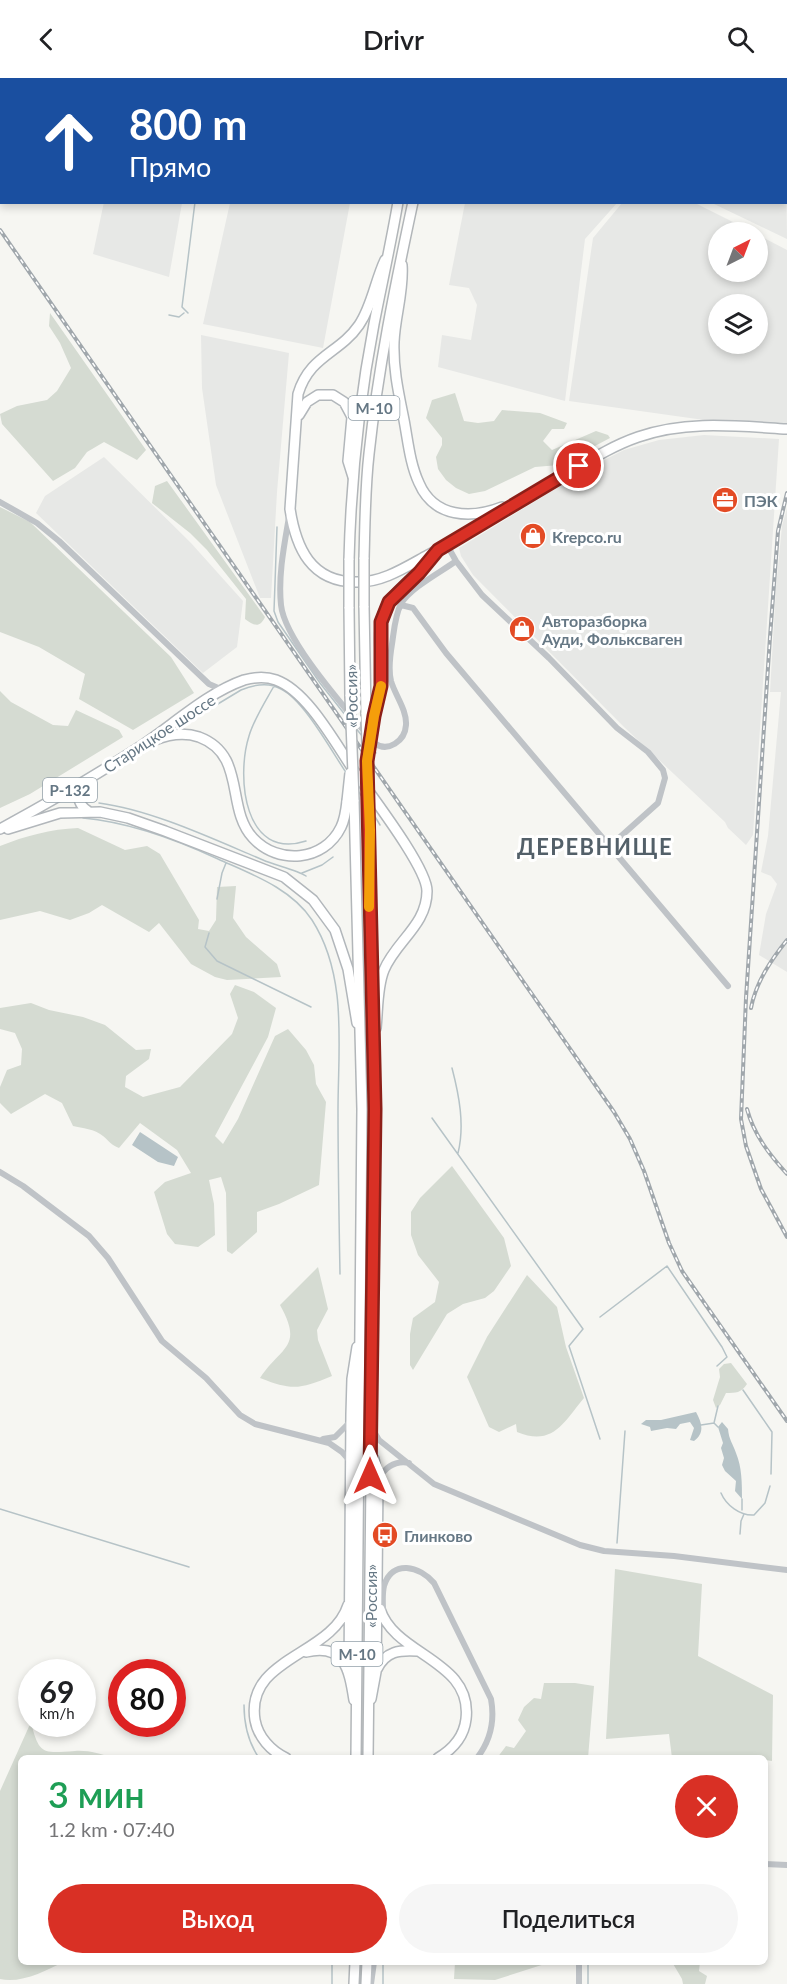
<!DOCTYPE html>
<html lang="ru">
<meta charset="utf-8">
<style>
body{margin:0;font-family:Lato,sans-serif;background:#f6f6f6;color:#202124;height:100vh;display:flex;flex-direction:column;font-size:22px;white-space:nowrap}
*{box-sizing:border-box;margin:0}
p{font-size:20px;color:#757577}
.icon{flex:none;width:33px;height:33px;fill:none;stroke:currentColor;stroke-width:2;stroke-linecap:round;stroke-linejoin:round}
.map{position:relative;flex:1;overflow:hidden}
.drawer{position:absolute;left:18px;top:1677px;width:750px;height:210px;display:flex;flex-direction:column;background:#fff;border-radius:9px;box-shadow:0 3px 9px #0003}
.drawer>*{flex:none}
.guide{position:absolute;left:0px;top:0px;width:788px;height:126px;box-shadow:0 3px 9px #0003;background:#1a4fa0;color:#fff;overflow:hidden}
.needle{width:39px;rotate:42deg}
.tools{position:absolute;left:708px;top:144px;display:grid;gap:12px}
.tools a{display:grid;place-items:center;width:60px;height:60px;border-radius:50%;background:#fff;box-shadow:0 3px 9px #0003;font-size:30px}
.speed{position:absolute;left:18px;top:1581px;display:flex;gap:12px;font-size:30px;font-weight:700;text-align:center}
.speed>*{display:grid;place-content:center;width:78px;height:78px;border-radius:50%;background:#fff;box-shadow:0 3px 9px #0003;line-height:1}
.speed small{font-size:15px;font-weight:400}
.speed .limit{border:9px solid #d22;background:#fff;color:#111}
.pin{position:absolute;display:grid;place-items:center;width:51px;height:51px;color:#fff;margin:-26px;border:3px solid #fff;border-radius:50%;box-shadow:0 2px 6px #0007}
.me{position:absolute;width:66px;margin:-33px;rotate:0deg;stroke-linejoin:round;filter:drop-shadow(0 0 4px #0008)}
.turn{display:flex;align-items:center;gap:21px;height:126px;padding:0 30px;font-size:27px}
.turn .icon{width:78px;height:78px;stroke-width:2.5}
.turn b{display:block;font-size:42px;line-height:51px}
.round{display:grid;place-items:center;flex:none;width:63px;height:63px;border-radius:32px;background:#f6f6f6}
.head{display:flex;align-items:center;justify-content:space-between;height:102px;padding:0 30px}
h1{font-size:36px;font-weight:600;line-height:45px;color:#1e9e55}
.primary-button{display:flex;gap:12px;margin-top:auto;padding:12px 30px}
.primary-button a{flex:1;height:69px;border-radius:36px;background:#d93025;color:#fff;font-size:24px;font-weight:600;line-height:69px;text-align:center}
.primary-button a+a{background:#f6f6f6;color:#202124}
header{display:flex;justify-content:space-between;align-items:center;height:78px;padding:0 30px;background:#fff;font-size:27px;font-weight:600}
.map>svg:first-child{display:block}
.built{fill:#e7e8e6;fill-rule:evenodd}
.green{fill:#d5dbd2}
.water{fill:#b6c3c7}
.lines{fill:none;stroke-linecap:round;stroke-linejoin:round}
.stream{stroke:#b6c3c7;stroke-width:1.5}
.primary-casing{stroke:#b2b7bb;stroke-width:12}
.trunk-casing{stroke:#b2b6b9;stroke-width:12}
.minor{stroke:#bfc3c7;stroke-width:6}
.primary{stroke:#fff;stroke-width:9}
.trunk{stroke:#fff;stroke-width:9}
.rail-casing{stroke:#a0a7ac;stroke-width:4}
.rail{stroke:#fff;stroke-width:1.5;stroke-dasharray:4.5;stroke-linecap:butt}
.primary-bridge-casing{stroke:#b2b7bb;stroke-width:12;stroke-linecap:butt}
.trunk-bridge-casing{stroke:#b2b6b9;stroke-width:12;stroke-linecap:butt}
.primary-bridge{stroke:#fff;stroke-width:9}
.trunk-bridge{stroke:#fff;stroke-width:9}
.route-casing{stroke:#8d1f18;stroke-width:15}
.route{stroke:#d93025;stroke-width:10}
.slow{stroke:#f59e0b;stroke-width:10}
.labels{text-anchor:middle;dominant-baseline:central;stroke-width:6;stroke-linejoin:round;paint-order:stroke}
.shield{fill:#fff;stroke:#93a0a9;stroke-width:1.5}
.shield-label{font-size:15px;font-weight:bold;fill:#657784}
.poi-label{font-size:16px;font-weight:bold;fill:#657784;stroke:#fff;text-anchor:start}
.street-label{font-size:16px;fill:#657784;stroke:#fff}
.district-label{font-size:22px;font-weight:bold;letter-spacing:1.5px;fill:#536069;stroke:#fff}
</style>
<header><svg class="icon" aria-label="back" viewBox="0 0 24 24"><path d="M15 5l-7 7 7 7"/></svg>Drivr<svg class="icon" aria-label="search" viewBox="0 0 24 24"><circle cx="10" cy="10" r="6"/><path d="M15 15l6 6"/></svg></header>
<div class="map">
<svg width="787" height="1906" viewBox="0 0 787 1906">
<rect width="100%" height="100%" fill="#f6f6f2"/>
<path class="built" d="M509 0H756L757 1H508Z
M786 79 787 161 712 125 786 124Z
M104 124 182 125 169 199 93 176Z
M230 125H350L323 270 203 246Z
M465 125H617L585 161 565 323 438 289 442 257 471 262 477 227 469 210 449 207Z
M622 125H695L753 154H718V194H758V157L787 172V347L704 342 569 323 593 160ZM718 226H758V266H718Z
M201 257 289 275 277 414 271 520H260L216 407 202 310Z
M704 357 779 361 753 757 746 767 728 750 725 744 624 649 473 497 461 478 459 470 596 386 624 372 659 362Z
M104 379 191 465 243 523 237 569 203 595 36 435 45 418Z
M787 430V894L759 877 766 836 777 806 771 798 761 794 768 758 781 614H770L776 509 782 448Z"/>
<path class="green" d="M50 235 146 372 137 382 104 364 87 374 75 390 53 403 2 346 0 336 17 328 47 322 57 313 71 290 60 265 49 248Z
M455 315 464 343 478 345 494 343 502 332 540 335 567 345 564 351H552L543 363 552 372 596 353 608 357 610 360 559 387 535 389 485 413 469 416 456 410 446 402 438 391 436 379 442 367V360L426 340 432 322Z
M167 403 265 539C260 550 254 548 245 541L246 521 207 472 190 455 152 425 155 408Z
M0 429 30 444 171 579 194 615 133 652 79 621 85 596 39 569 0 554Z
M0 613 11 624 53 647 68 648 76 632 119 652 123 659 30 716 0 730Z
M78 750 125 772 147 768 160 776 199 842 198 851 209 853 216 842 217 809 236 808 233 840 246 859 277 886 281 899 227 902 215 899 191 886 159 845 149 854 102 827 89 835 70 842 40 833 0 842V768C25 758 51 751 78 750Z
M235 907 254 914 276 930 268 959 215 1058 223 1066 238 1041 275 958 288 951 306 972 314 987 316 1006 326 1024 319 1107 279 1126 257 1134V1154L232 1176 227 1173 226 1115 221 1099 209 1102 214 1126 215 1157 198 1169 175 1166 167 1156 154 1114 165 1104 191 1095 177 1072 140 1045 119 1070C111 1067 109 1063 103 1058 95 1051 82 1050 73 1048L62 1025 45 1016 11 1036 0 1025V1009L7 992 21 987 22 971 15 955 0 951V930L31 925 49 932 83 939 105 947 136 972 151 971 149 981 126 998 125 1009 143 1019 180 1009 232 956 238 940 230 916Z
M452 1088 504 1160 511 1188 494 1213 485 1220 463 1226 447 1236 413 1292 410 1287V1256L413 1240 435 1224 439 1204 418 1177 411 1157V1134L420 1120Z
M318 1189 328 1231 317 1252 318 1262 332 1298C300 1311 293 1313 260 1300 281 1268 304 1270 280 1227Z
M527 1197 557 1229 566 1269 584 1320C564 1344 553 1369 517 1354L516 1346 499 1354 489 1349 467 1299 487 1259Z
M731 1285 747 1306C741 1315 736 1315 726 1315L720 1327 716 1330 713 1322 720 1299 719 1291 724 1286Z
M615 1491 702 1506 698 1578 773 1617 772 1683 765 1682V1680H672L669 1656 606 1661Z
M544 1605H575L594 1608 588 1680H497L506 1668 514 1670 526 1653 518 1642 524 1629 534 1620 541 1621Z
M31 1644C39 1678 44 1675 75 1673 88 1672 101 1676 113 1680H21V1884H63C46 1893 20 1906 0 1901V1713Z
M455 1884H551L495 1902 454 1901Z
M672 1884H700L699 1893 707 1898 705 1906H683L682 1901Z"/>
<path class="water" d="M140 1054 178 1079 174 1088 158 1084 132 1067Z
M696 1334C702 1345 705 1355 694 1363L690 1362 694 1350 690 1344 680 1346 676 1351 667 1350 651 1353 650 1349 641 1346 646 1342H661Z
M722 1344 728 1351C729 1362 733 1366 736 1375 742 1389 742 1406 742 1421L735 1413 736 1403 725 1393 722 1387 724 1380 721 1370 723 1365 718 1349Z"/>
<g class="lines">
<path class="stream" d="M206 2V0
M188 235 182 229 195 124
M169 237 179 239 184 235
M277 449 274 533 278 544 320 605 346 638
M274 608C265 624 254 641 249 658 236 699 244 783 306 763
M183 647 241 612C253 607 269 604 281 611 304 622 332 674 347 696
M354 648 363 659
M372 669 376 675
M358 713 365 723
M99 725C152 732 213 761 263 782 274 787 297 792 306 798
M374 737 380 747
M83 740C128 744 177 762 218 781 251 796 291 810 312 842 348 898 338 969 338 1032 338 1087 339 1141 340 1196
M302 795 322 787 333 779
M217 821 222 795 226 785
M209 855 205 869 217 883 311 929
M452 990C459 1017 465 1047 458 1075
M432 1040 583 1251 569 1268 600 1361
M600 1239 667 1188 722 1269 727 1279 717 1288
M743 1312 772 1354 771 1396
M701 1347 714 1345
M718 1349 714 1345 718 1328
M721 1415C726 1427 740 1438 754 1437L765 1425 770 1408
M0 1431 189 1489
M742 1432V1421
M740 1456 741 1443 744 1436
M617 1465 625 1353
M244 1627C244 1647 248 1664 259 1680
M332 1884V1906
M383 1906V1884
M588 1906V1884"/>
<g class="primary-casing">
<path id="primary" d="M385 182C375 203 372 228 359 247 339 276 310 277 298 316L290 431C296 470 311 504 356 504 382 505 406 489 428 477 472 454 515 427 558 401 584 386 609 369 638 359 686 342 737 348 787 351
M402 187C404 213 395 238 394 264 393 291 399 317 404 342 408 363 410 386 419 405 434 440 471 441 502 429
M299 337 307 324 318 317H333L344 324 352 339 348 383 353 399
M374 638C376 627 380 617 381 606 383 580 373 547 389 524 402 505 423 493 437 473
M155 662C170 656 184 654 199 659 247 677 225 730 253 760 278 787 324 784 341 749 345 741 346 732 347 723
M79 707C77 718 78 727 88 733
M0 751C48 725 95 698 141 668 174 646 207 615 244 602 255 599 265 598 276 602 309 614 337 669 357 697 373 720 427 790 427 813 427 847 396 863 384 892 377 909 378 931 376 950
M8 751 60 735 100 734 128 740 165 753 284 799 313 822 335 852 348 891 357 945
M380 1531C395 1578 473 1582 466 1641 464 1659 453 1671 438 1680
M306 1574C344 1565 349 1590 354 1622
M377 1591C386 1573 399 1572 417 1573
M349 1596 351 1336 352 1301 357 1269
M371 1621 376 1594 377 1506 378 1402 374 1381
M286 1680C271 1673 258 1659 255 1642 245 1579 332 1578 348 1527"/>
</g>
<g class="trunk-casing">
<path id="trunk" d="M423 2V0
M440 2 441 0
M364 481C365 446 365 411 369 376 378 291 395 208 413 124
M349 482C351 403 359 324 374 246 382 205 391 165 398 124
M364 528 366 636
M349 529 350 618
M354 722 362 1031 356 1680
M368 1680 375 1031 369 819 370 752
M354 1906 355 1884
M366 1906 367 1884"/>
</g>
<path class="minor" d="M0 424 37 445 59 463 209 606 223 612
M289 439C284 468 278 498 281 527 285 564 349 634 374 665 388 675 405 663 406 647 407 632 395 617 391 603 388 591 390 578 392 566 394 553 395 537 401 526 410 510 441 494 456 483
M447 467 456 483 482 517 549 580 617 650 648 674 663 692 665 700 658 725 610 768
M401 527 413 530 446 575 728 908
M0 1094 23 1108 89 1158 108 1180 162 1263 206 1300 240 1337 255 1346 329 1365 342 1374 350 1383
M373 1352 379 1362 434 1406 580 1467 604 1473 674 1478 787 1492
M323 1361 335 1359 351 1343
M378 1401C385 1390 395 1382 409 1385
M383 1533C383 1525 382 1516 384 1508 392 1481 420 1488 434 1505L491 1621C495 1643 491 1662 477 1680
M765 1786 787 1787
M371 1906 374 1884
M579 1906V1884"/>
<use href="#primary" class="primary"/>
<use href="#trunk" class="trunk"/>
<g class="rail-casing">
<path id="rail" d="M754 0 756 2
M780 0V2
M786 18 787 20
M786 33 787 34
M0 152 614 1034 630 1061 644 1093 669 1165 682 1193 787 1343
M787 415 778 453 770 559 746 920 741 1041 746 1068 761 1111 787 1159
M751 930C756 904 771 882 787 862
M747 1031C754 1057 769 1076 787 1096"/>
</g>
<use href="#rail" class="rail"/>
<g class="primary-bridge-casing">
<path id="primary-bridge" d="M369 669 374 638
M347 723 350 695"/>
</g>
<g class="trunk-bridge-casing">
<path id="trunk-bridge" d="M364 481V528
M349 482V529
M350 618 354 722
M366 636 370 752"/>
</g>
<use href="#primary-bridge" class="primary-bridge"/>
<use href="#trunk-bridge" class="trunk-bridge"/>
</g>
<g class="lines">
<g class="route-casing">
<path id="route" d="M370 1398 375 1031 367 683 374 638 381 608V544L389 524 419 495 438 472 579 388"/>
</g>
<use href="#route" class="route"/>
<path class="slow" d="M369 829 370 752 367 683 374 638 381 608"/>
</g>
<defs>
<g id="office-disc" transform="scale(1.35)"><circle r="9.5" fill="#e34b25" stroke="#fff"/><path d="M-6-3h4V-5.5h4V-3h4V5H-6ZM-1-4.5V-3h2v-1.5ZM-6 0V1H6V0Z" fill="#fff"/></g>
<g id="shop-disc" transform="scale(1.35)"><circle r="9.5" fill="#e34b25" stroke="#fff"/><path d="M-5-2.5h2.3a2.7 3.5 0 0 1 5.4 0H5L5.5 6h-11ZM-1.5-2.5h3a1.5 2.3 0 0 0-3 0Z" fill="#fff"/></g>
<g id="bus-disc" transform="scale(1.35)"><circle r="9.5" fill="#e34b25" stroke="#fff"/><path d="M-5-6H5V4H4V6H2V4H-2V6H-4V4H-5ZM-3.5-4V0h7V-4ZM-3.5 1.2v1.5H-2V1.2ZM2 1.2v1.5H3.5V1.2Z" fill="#fff"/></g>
</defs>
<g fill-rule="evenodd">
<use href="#office-disc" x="725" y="422"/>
<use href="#shop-disc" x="533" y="458"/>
<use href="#shop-disc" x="522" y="551"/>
<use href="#bus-disc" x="385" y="1457"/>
</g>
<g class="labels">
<g class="shield">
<rect x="348.5" y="318" width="51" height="24" rx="4.5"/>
<rect x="43" y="700" width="54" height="24" rx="4.5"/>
<rect x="331.5" y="1564" width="51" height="24" rx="4.5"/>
</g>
<g class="shield-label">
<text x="374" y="330">М-10</text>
<text x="70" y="712">Р-132</text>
<text x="357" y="1576">М-10</text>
</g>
<g class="poi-label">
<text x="744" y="422">ПЭК</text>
<text x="552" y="458">Krepco.ru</text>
<text x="542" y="542">Авторазборка<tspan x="542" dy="18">Ауди, Фольксваген</tspan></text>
<text x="404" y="1457">Глинково</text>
</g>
<g class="street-label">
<text transform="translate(351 618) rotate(-91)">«Россия»</text>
<text transform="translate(159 655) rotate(-33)">Старицкое шоссе</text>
<text transform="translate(370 1518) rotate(-90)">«Россия»</text>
</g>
<g class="district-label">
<text x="595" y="768">ДЕРЕВНИЩЕ</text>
</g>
</g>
</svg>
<div class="tools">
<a><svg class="needle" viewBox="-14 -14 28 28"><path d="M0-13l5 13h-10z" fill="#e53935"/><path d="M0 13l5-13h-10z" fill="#757577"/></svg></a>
<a><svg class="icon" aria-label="layers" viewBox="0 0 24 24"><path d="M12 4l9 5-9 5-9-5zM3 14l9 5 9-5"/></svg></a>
</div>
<div class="speed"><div>69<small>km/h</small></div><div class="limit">80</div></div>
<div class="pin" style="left:579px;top:388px;background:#d93025"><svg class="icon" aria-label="arrive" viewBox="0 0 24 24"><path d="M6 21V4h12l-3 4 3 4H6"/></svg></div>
<svg class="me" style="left:370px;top:1398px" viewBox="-20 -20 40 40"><path d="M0-17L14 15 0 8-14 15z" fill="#d93025" stroke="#fff" stroke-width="4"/></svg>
<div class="guide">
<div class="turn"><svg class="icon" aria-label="ahead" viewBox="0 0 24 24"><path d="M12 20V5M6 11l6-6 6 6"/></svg><div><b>800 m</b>Прямо</div></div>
</div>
<section class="drawer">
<div class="head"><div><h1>3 мин</h1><p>1.2 km · 07:40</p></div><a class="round" style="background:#d93025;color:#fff"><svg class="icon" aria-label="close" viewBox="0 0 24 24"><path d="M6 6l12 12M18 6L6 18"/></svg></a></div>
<div class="primary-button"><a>Выход</a><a>Поделиться</a></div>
</section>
</div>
